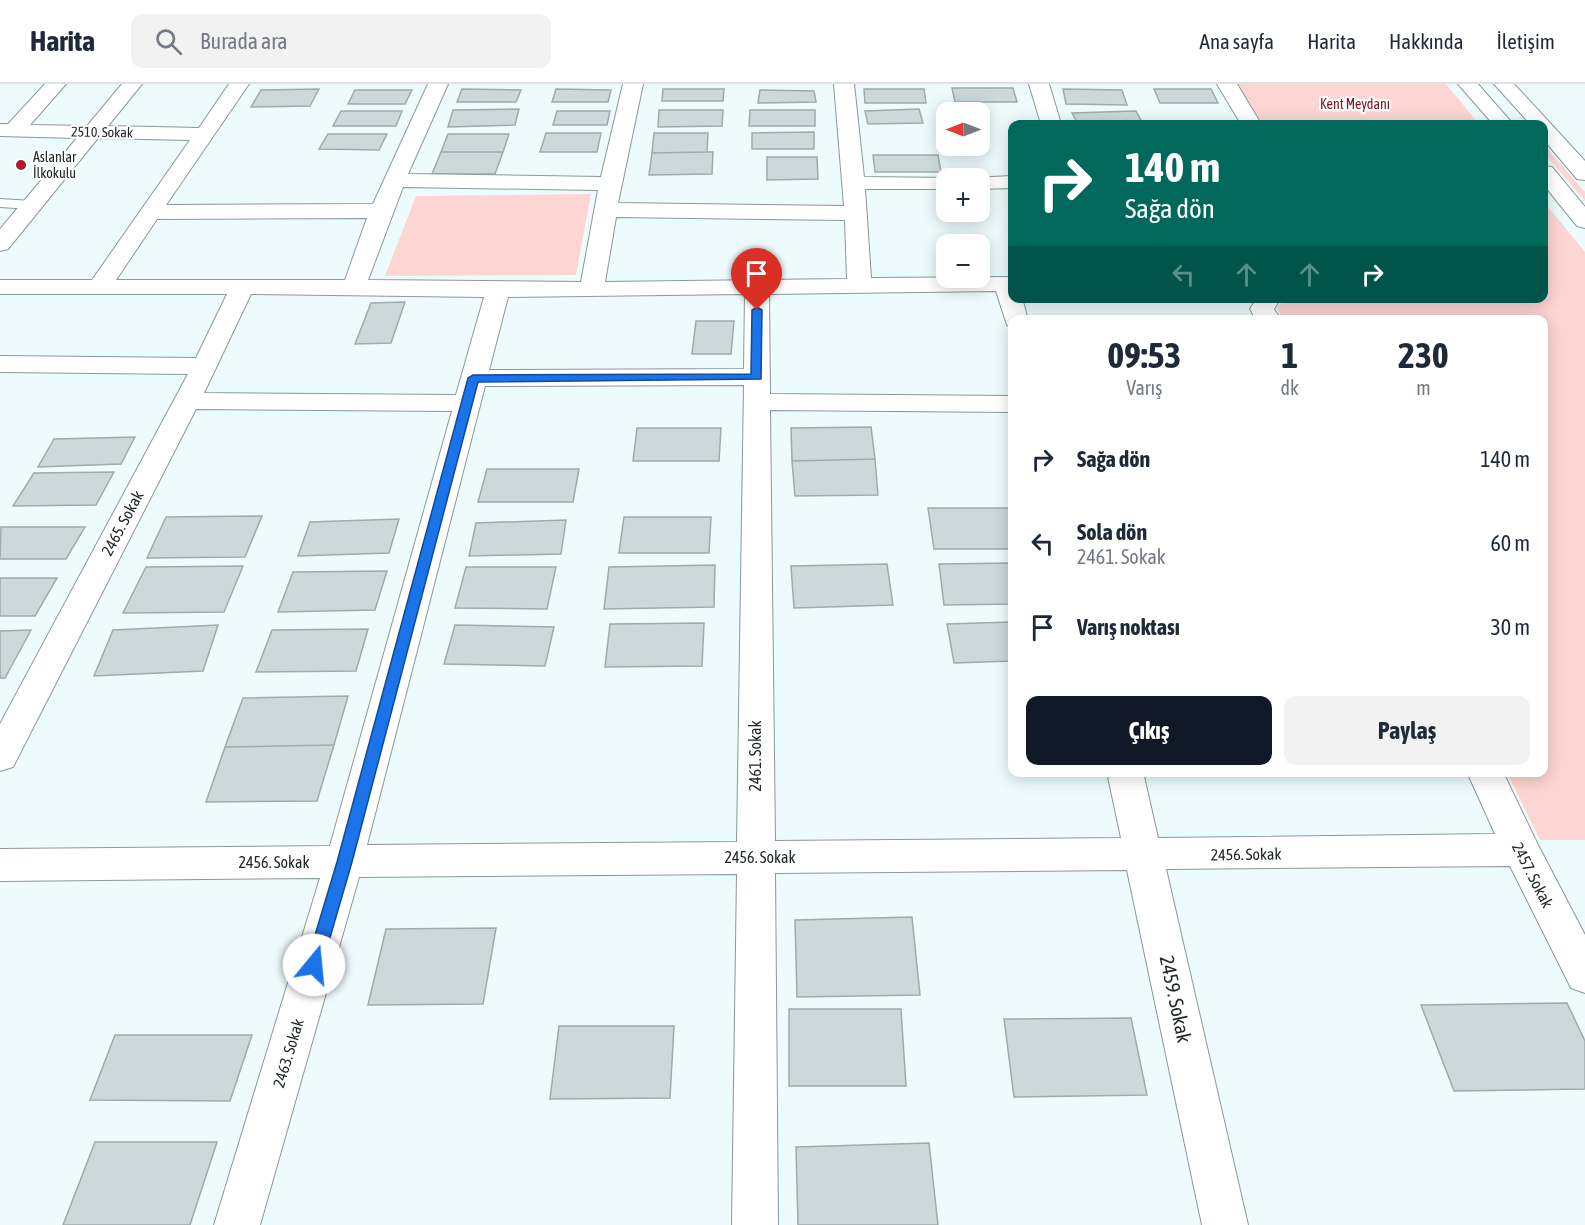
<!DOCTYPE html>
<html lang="tr">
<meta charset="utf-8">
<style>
body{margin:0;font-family:"Asap Condensed",sans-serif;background:#f2f2f3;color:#1f2937;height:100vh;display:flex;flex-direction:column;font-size:22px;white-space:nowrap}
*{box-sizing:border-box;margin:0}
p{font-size:20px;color:#747a83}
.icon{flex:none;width:33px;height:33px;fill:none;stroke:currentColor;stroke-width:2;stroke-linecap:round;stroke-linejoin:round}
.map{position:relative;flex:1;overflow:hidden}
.drawer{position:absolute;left:1008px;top:231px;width:540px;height:462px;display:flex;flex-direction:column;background:#fff;border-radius:12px;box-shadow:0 3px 15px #0003}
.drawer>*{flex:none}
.hud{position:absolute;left:1008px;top:36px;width:540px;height:183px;border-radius:12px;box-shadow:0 3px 15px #0003;background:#00695c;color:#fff;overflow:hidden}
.needle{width:39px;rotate:270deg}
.fabs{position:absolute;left:936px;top:18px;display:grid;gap:12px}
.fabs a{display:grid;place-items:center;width:54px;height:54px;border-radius:12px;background:#fff;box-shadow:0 3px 15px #0003;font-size:30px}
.pin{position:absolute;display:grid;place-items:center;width:51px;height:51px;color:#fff;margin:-62px -26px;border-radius:50% 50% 50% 0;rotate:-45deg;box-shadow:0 0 6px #0007}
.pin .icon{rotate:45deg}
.me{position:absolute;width:66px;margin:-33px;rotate:17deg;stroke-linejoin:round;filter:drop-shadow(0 0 4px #0008)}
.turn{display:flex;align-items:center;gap:21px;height:126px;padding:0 18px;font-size:27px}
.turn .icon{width:78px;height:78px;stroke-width:2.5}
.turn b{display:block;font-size:42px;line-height:51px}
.lanes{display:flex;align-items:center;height:57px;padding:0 18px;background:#0003;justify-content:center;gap:30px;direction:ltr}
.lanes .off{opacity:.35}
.eta{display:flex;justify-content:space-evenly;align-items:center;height:102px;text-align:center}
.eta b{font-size:36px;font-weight:700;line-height:42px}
.primary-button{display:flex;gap:12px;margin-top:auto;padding:12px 18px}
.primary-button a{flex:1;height:69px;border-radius:12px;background:#111827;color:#fff;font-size:24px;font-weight:700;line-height:69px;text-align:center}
.primary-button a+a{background:#f2f2f3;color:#1f2937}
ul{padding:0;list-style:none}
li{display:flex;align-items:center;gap:18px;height:84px;padding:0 18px}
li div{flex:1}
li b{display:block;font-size:22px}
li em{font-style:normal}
header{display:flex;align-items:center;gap:36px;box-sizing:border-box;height:84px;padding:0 30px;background:#fff;border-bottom:2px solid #e0e1e3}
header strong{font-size:28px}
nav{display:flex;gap:33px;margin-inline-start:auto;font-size:21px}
.search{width:420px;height:54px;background:#f2f2f3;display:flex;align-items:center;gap:15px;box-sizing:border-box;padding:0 21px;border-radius:12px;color:#747a83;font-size:22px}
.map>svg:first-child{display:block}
.green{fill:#fdd5d3}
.building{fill:#cbd9da;stroke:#9dabac;stroke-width:1.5}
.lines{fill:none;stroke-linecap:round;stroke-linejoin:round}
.lane-casing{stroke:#8b9899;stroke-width:2}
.street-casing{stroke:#8b9899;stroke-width:2}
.secondary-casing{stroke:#8b9899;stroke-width:2}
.lane{fill:#fff;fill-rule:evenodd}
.street{fill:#fff;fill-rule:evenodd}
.secondary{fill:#fff;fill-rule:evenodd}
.route{fill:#1a73e8;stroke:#114b97;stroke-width:1.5}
.poi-dot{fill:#ad192d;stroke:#fff;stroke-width:2}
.labels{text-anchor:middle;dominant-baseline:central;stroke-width:4.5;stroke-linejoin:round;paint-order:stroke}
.far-park-label{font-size:14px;fill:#7c131f;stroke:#fff}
.far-street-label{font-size:14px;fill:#212727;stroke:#fff}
.far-poi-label{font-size:14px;fill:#212727;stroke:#fff;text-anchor:start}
.street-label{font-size:16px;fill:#212727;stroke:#fff}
.near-street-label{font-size:20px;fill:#212727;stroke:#fff}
</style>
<header>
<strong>Harita</strong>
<div class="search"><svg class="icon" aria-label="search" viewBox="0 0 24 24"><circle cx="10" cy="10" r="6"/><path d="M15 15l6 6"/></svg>Burada ara</div>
<nav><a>Ana sayfa</a><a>Harita</a><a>Hakkında</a><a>İletişim</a></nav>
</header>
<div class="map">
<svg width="1585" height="1141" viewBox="0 0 1585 1141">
<rect width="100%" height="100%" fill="#edfbfc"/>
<path class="green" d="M1237 0H1446L1479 40H1259Z
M1544 61 1585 108V117L1544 69Z
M591 110 576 191 385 192 416 112Z
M1544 118 1585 168V756H1540L1507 689 1544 688V236H1283L1277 224 1286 214H1544Z"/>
<path class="building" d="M952 4H1013L1017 18H955Z
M319 5 310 22 251 23 261 6Z
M462 5 521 6 516 18H457Z
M556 5 611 6 608 18H552Z
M663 5H724L723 17H662Z
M864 5H924L926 19H865Z
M1063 5 1122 6 1127 21 1066 20Z
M1154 5H1211L1218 19H1160Z
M355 6H412L405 20H348Z
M760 6 814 7 816 18 758 19Z
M519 25 515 41 448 43 453 26Z
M919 25 923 39 868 40 865 27Z
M659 26H723L722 42 658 43Z
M750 26H815V42H749Z
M341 27H402L396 42H333Z
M557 27H610L607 41H553Z
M1136 27 1143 40H1078L1072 29Z
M814 48V65H752V49Z
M546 49H601L597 68H540Z
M654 49H708L707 68 652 69Z
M328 50H387L379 66 319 65Z
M448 50H509L503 68H441Z
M441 68H503L495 90H432Z
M707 68H713L712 90 649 91 652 69Z
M873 71H938L941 88H875Z
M767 73H817L818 95 767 96Z
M405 218 391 259 355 260 371 219Z
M696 237H734L731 270H692Z
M871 343 875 375 792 377 791 344Z
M637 344H721L719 377H633Z
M135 353 121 380 38 383 54 355Z
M875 375 878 411 795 412 792 377Z
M487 385H579L573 418H478Z
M114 388 96 421 13 422 34 389Z
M928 424H1012V465H934Z
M262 432 245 473 147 474 166 433Z
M624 433H711L709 469H619Z
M399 435 389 469 298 472 310 438Z
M566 436 561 470 469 472 476 439Z
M1 443H85L66 475H0Z
M1012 479V520L944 521 939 480Z
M887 480 893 521 794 524 791 482Z
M715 481 714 523 604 525 609 483Z
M243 482 224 528 123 529 146 483Z
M466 483H556L547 525 455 524Z
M387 487 375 526 278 528 293 488Z
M0 494H57L35 532H0Z
M1012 538V577L954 579 947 540Z
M704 539 702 582 605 583 610 540Z
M218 541 203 587 94 592 113 546Z
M455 541 554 543 545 582 444 580Z
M368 545 356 587 256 588 272 546Z
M31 546 5 594H0V547Z
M348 612 334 661 225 663 243 614Z
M334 661 317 717 206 718 225 663Z
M912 833 920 911 797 913 795 836Z
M496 844 483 920 368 921 386 845Z
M1567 919 1585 957V1005L1454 1007 1421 921Z
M789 925H901L906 1002H789Z
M1131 934 1147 1011 1014 1013 1004 935Z
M559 942H674L670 1014 550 1015Z
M115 951H252L230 1017 90 1016Z
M95 1058H217L190 1141H63Z
M929 1059 938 1141H798L796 1063Z"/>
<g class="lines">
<g class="lane-casing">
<path id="lane" d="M0 115 32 117 39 121 32 125 0 123Z"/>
</g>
<g class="street-casing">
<path id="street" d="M45 0H66L30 41 87 42 122 0H142L108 42 199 44 229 0H249L166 121 373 120 428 0H448L408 90 601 93 623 0H643L618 119 844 122 834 0H854L864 93 954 94H946V105H865L871 194 1012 193V214H1022L1028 236H1012V243L1007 241 996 207 769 210 770 310 1012 312V328L770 326 775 757 1121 754 1107 688H1143L1158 754 1495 750 1467 688H1503L1537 759 1585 851V909L1571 904 1510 782 1166 785 1248 1141H1202L1127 786 775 789 778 1141H732L737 790 359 793 260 1141H214L320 794 0 797V765L330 762 452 327 196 325 13 683 0 687V640L188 290 0 288V272L196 274 227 210H0V196H92L190 56 98 54 8 165 0 167V145L77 54 0 52V40H8ZM403 103 598 106 581 198 368 196ZM616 133 845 136 847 195 605 198ZM367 134 345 196H116L157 135ZM251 210 484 213 456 311 204 309ZM745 210 744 285 489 286 508 213ZM744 301 737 758 367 761 485 302Z
M1029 0H1049L1061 40H1041Z
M1217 0H1237L1261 40H1241Z
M1012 92V104L980 105V94H972Z
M1257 214H1281L1274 225 1281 236H1256L1250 225Z"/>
</g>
<g class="secondary-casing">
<path id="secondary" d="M1458 0H1478L1513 40H1493Z
M1494 0H1514L1585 77V96L1577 95 1544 56V40H1530Z
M1544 82 1552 83 1585 123V144L1577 142 1544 101Z"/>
</g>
<use href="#lane" class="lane"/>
<use href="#street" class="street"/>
<use href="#secondary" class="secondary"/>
</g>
<path class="route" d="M757 223 762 226 761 295 478 298 352 778 322 881 320 887 314 889 308 887 306 881 337 778 468 294 473 291 751 290 752 226Z"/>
<circle class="poi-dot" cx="21" cy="81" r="6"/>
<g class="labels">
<g class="far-park-label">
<text x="1355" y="20">Kent Meydanı</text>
</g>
<g class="far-street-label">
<text transform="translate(102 48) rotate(1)">2510. Sokak</text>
</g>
<g class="far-poi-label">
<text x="33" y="73">Aslanlar<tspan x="33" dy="16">İlkokulu</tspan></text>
</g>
<g class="street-label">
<text transform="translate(122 439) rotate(-62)">2465. Sokak</text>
<text transform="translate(755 672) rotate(-90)">2461. Sokak</text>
<text transform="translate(1246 770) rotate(-1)">2456. Sokak</text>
<text x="760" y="773">2456. Sokak</text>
<text x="274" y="778">2456. Sokak</text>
<text transform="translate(1533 791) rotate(63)">2457. Sokak</text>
<text transform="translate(288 969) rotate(-73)">2463. Sokak</text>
</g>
<g class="near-street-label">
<text transform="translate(1176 915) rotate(78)">2459. Sokak</text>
</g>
</g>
</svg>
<div class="fabs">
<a><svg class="needle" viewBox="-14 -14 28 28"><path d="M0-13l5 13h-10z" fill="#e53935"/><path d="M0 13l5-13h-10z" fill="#747a83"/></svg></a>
<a>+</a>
<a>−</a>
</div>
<div class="pin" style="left:757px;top:226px;background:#d93025"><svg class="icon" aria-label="arrive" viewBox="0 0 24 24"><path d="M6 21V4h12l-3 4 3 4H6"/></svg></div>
<svg class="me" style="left:314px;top:881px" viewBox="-20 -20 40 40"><circle r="19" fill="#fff"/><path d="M0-13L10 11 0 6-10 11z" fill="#1a73e8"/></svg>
<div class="hud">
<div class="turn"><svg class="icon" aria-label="right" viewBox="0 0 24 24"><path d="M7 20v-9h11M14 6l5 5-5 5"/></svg><div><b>140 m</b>Sağa dön</div></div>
<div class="lanes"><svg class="icon off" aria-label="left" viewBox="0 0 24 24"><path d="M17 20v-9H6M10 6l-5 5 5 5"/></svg><svg class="icon off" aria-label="ahead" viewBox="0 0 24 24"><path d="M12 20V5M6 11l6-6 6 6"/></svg><svg class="icon off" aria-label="ahead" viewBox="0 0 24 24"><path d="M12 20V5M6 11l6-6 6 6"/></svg><svg class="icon" aria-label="right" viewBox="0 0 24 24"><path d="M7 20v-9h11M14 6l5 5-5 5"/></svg></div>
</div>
<section class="drawer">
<div class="eta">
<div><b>09:53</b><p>Varış</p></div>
<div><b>1</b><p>dk</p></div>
<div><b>230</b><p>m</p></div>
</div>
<ul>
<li><svg class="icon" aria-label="right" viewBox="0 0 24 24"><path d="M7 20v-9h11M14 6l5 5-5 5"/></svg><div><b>Sağa dön</b></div><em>140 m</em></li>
<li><svg class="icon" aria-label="left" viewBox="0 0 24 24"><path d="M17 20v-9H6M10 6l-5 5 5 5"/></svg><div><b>Sola dön</b><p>2461. Sokak</p></div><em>60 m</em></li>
<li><svg class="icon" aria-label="arrive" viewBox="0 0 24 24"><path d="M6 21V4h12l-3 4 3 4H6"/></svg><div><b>Varış noktası</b></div><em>30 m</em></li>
</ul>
<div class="primary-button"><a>Çıkış</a><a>Paylaş</a></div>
</section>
</div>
